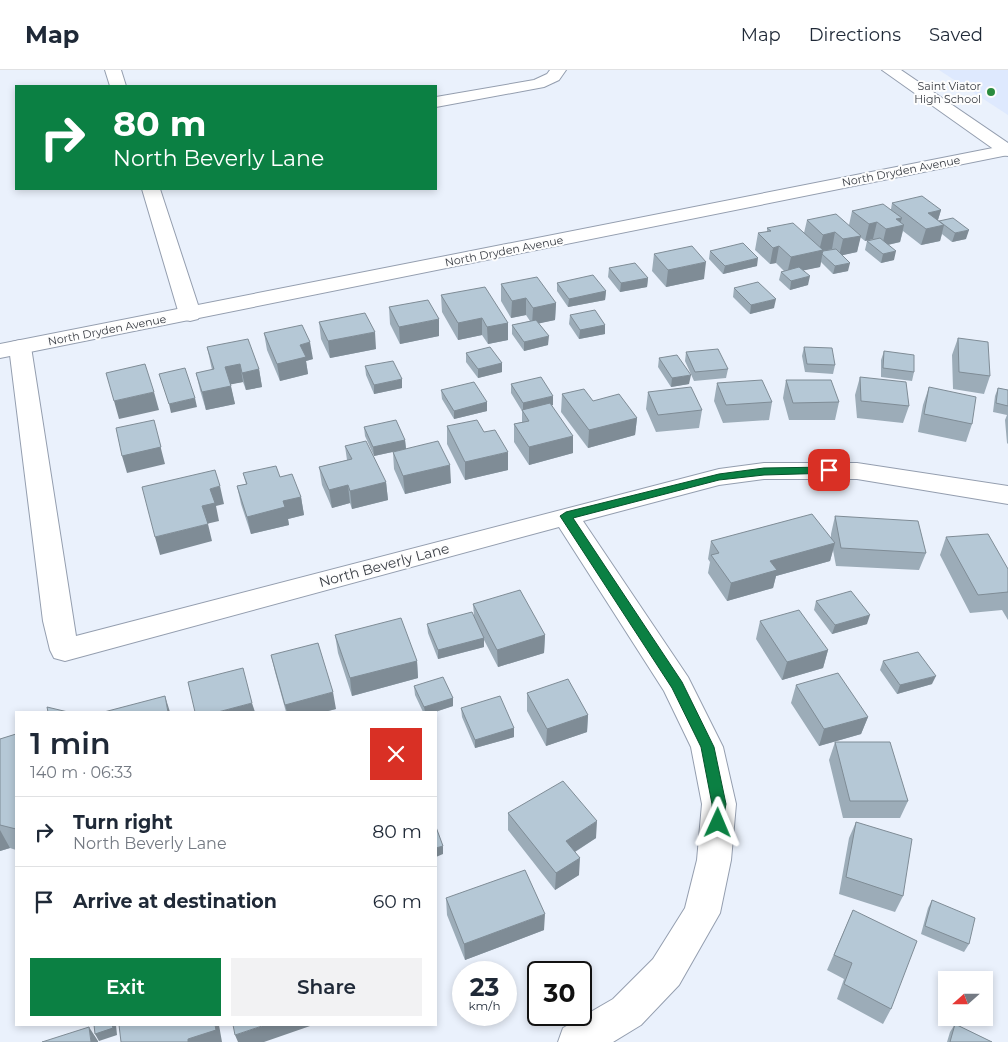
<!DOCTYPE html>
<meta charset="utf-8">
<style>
body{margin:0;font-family:Montserrat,sans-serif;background:#f2f2f3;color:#1f2937;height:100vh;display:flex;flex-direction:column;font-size:19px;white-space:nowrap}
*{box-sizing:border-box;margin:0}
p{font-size:16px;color:#747a83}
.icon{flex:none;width:28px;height:28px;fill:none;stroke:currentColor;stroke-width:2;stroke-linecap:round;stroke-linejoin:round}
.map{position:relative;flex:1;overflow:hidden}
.details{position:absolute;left:15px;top:641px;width:422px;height:315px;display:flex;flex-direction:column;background:#fff;border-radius:0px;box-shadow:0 2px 8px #0003}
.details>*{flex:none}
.top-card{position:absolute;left:15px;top:15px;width:422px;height:105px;border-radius:0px;box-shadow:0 2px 8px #0003;background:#0b8043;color:#fff;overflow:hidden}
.needle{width:32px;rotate:249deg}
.tools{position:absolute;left:938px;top:901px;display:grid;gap:10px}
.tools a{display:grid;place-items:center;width:55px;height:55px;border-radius:0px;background:#fff;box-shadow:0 2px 8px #0003;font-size:25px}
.speed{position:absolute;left:452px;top:891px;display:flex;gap:10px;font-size:25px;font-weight:700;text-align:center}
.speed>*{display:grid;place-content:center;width:65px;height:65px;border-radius:50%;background:#fff;box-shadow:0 2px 8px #0003;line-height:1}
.speed small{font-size:12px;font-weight:400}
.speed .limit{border:2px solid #111;border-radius:8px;background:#fff;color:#111}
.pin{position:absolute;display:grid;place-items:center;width:42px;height:42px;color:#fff;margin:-21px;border-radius:10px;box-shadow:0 2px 8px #0006}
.me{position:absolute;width:55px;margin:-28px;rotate:1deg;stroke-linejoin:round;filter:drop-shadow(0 0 4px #0008)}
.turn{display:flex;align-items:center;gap:18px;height:105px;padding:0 15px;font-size:22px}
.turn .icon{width:65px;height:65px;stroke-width:2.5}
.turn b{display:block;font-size:35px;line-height:42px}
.round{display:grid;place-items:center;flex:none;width:52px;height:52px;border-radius:0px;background:#f2f2f3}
.head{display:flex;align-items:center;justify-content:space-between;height:85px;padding:0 15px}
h1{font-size:30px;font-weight:600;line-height:38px}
.button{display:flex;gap:10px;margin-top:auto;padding:10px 15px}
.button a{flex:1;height:58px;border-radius:0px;background:#0b8043;color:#fff;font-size:20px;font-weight:600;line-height:58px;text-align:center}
.button a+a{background:#f2f2f3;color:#1f2937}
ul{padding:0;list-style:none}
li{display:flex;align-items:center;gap:15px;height:70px;padding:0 15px;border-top:1px solid #e0e1e3}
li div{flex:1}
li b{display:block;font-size:19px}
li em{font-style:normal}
header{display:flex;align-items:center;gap:30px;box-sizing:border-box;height:70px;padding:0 25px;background:#fff;border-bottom:1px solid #e0e1e3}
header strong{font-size:24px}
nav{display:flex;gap:28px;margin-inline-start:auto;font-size:18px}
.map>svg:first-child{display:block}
.built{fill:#dee9fe}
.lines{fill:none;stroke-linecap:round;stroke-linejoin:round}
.minor-casing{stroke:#949eaf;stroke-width:2}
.tertiary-casing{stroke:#949eaf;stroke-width:2}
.minor{fill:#fff;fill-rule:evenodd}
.tertiary{fill:#fff;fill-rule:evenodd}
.wall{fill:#9cacb8}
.shaded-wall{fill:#7f8c96}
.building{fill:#b5c8d6;stroke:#7f8c96}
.route{fill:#0b8043;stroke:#07532c}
.poi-dot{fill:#2a8b3f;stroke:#fdfdfd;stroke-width:2}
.labels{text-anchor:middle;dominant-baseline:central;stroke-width:4;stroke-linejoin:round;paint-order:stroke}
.far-poi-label{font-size:11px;fill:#373b42;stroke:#fdfdfd;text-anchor:end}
.far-street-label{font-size:11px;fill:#373b42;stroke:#fdfdfd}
.street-label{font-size:14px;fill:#373b42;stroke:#fdfdfd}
</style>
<header>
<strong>Map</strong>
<nav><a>Map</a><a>Directions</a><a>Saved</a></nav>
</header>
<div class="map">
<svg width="1008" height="972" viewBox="0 0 1008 972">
<rect width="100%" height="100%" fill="#eaf1fc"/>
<path class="built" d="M939 0H1008V45Z"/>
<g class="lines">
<g class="minor-casing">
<path id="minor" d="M105 0H121L126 16H110Z
M550 0H566L559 10 544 17 436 37V27L534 10 547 4Z
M882 0H901L1008 73V86L1002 85Z
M142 119H160L201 244 198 249 190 251 182 249 179 244Z
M20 270 28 272 31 277 76 566 719 399 764 393H857L1008 416V434L857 409H764L719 415 583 451 688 607 723 677 736 734 731 790 720 843 679 915 641 955 613 972H558L563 958 613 929 653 889 685 838 697 790 702 734 691 677 664 621 559 457 65 591 54 588 50 580 43 551 9 277 12 272Z"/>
</g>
<g class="tertiary-casing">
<path id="tertiary" d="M1008 75V85L0 288V274Z"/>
</g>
<use href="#minor" class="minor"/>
<use href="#tertiary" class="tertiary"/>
</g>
<path class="wall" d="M892 133 941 140 938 150 966 169 952 172 942 164 940 171 921 175 903 161 900 172 888 175 894 190 881 193 865 180 867 171 874 169H873L865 171 860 167 857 182 842 185 848 201 833 204 821 192 820 197 803 200 808 215 790 220 779 210 781 202 784 201 776 193 770 194 755 180 758 163 767 162V158L804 163 807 150 849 155 852 141 891 139Z
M710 181 757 196 723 204 709 189Z
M654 184 704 209 666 217 652 201Z
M609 198 648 208 647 217 620 222 608 207Z
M557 213 606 221 605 230 568 237 557 221Z
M501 214 556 233 555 250 539 253 548 275 524 281 512 264V255L530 251 526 245 511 248 501 231Z
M734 218 774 238 750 244 733 227Z
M441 225 508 253V270L488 274 482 265 458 270 442 242Z
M389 237 439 266 400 274 390 254Z
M570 245 605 255V264L579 269 569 254Z
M319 252 376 279 330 288 321 269Z
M264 263 313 289 306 291 308 304 280 311 267 280Z
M958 268 990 306 984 324 953 319 952 285Z
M207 277 259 299 262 317 246 320 243 312 230 314 235 334 206 340 200 320 196 303 212 300Z
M804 277 835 295 833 304 805 302 802 286Z
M884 281 914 302 912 311 881 307V290Z
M686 282 728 299 726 308 694 311 685 291Z
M466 283 502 293V302L478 308 466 292Z
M659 288 689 314 671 317 658 297Z
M365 296 402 318 374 324 366 305Z
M860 307 909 336 903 353 857 348 855 325Z
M786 310 839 332 835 350H789L783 328Z
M717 313 772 332 769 350 723 353 714 331Z
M511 314 553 335H551L573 383 529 395 514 372V354L522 352V341L511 323Z
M929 317 972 354 966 372 918 362 923 335Z
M998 318 1008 320V374L1007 373 1005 350 1007 345 993 342 995 326Z
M441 320 487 332V341L454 349 442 329Z
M648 322 702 340 699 358 656 362 646 339Z
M562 324 593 331 637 348 635 365 588 378 561 342Z
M447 356 508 400 465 410 447 374Z
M364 357 405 370 406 379 374 386 365 366Z
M345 376 386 412 388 430 352 439 350 433 332 438 322 415 319 397 347 390Z
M393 382 451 413 405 424 394 399Z
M243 403 280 407 301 427 304 445 288 449 289 455 251 464 241 434 237 416 246 414Z
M835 446 926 483 919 500 836 496 833 480 830 491 776 506 773 518 727 531 708 503 710 492 708 489 711 471 831 468V464Z
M946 467 1008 499V550L1002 540 970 543 940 485Z
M816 531 867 554 832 564 814 540Z
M473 534 545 565 544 583 498 597 484 570V577L438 589 428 563 427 554 474 545Z
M760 551 828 580 823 598 782 610 756 569Z
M335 565 417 591 418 608 352 626 338 583Z
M271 585 336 639 324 642H286L275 602Z
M883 591 932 614 897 624 880 600Z
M796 615 868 647 861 664 819 676 791 633Z
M414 616 453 628V636L435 642H423L415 625Z
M527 623 588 645 587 662 546 676 527 641Z
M461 638 514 658V667L475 678 462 647Z
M16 664V780L10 778 0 781V669Z
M835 672 908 731 900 748H843L829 690Z
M508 743 596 768 575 782 579 805 555 820 508 760Z
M856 752 903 826 895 842 839 824 849 768Z
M446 828 544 860 465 890 447 845Z
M932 830 969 874 964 882 921 864 928 838Z
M853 840 891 939 883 954 837 929 844 909 827 900Z
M955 954 992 972H947L950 962Z"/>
<path class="shaded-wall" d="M941 140 936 156 928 143Z
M902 148 899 156 904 155 900 172 882 176 886 159 896 149Z
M877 152 873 169 865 171 869 154Z
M944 155 940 171 921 175 926 159Z
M969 160 966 169 952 172 955 163Z
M835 162 832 179 823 181 820 197 787 204 791 187 819 181 823 165Z
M861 166 857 182 839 186 843 169Z
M779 176 776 193 770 194 773 178Z
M896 181 894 190 881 193 883 184Z
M758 188 757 196 723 204 725 196Z
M706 192 704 209 666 217 668 200Z
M850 193 848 201 833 204 835 196Z
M810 206 808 215 790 220 791 211Z
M648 208 647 217 620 222 621 213Z
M606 221 605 230 568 237 569 229Z
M526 228V245L511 248 512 231Z
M776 229 774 238 750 244 751 235Z
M556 233 555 250 532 255 533 238Z
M482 248V265L458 270V253Z
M439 249V266L400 274 399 257Z
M508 253V270L488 274 487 257Z
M605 255V264L579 269 580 260Z
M375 262 376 279 330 288 328 271Z
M549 266 548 275 524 281V272Z
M310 272 313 289 306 291 308 304 280 311 277 294 300 275Z
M502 293V302L478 308V299Z
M240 294 243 312 228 315 225 297Z
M259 299 262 317 246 320 242 303Z
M691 305 689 314 671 317 672 308Z
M402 309V318L374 324V315Z
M231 316 235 334 206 340 202 322Z
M154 322 159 340 119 349 114 331Z
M553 326V335L523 342V333Z
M195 328 197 337 171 343 169 334Z
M487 332V341L454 349V341Z
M637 348 635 365 588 378 589 360Z
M573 366V383L529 395V377Z
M158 367 165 394 127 403 122 386Z
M405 370 406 379 374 386 373 377Z
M508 382V400L465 410V392Z
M450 395 451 413 405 424 403 406Z
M386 412 388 430 352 439 350 421Z
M348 415 350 433 332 438 329 420Z
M220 416 224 434 216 436 219 451 206 454 202 436 210 419Z
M301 427 304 445 288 449 289 455 251 464 247 447 283 431Z
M208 454 212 471 160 485 155 467Z
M835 473 830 491 776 506 773 518 727 531 731 513 770 491Z
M870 545 867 554 832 564 835 555Z
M545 565 544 583 498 597 497 580Z
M484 568V577L438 589V580Z
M828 580 823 598 782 610 787 592Z
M417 591 418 608 352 626 350 608Z
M936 606 932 614 897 624 900 615Z
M333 622 336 639 324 642H287L285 635Z
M165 626 170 642H168Z
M453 628V636L435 642H425L424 637Z
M252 633 255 642H218Z
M588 645 587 662 546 676 547 659Z
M868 647 861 664 819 676 824 659Z
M514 658V667L475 678V670Z
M597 751 596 768 565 788 566 771Z
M0 760 10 778 0 781Z
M443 776V784L436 787V778Z
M580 788 579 805 555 820 556 803Z
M545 844 544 860 465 890 464 874Z
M112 955H116L117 965 99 971 95 964Z
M215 955H219L222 972H188V969Z
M265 955H313L264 972H238L235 965Z
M89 957 98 971V972H91Z"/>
<path class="building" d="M922 126 941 140 928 143 944 155 926 159 892 133Z
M883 134 902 148 896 149 904 155 886 159 877 152 869 154 852 141Z
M836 144 861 166 843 169 835 162 823 165 807 150Z
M953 148 969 160 955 163 939 151Z
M793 153 823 180 791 187 779 176 773 178 758 163 771 161 767 158Z
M880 168 896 181 883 184 867 171Z
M743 173 758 188 725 196 710 181Z
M692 176 706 192 668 200 654 184Z
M836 179 850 193 835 196 822 184 823 181Z
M635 193 648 208 621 213 609 198Z
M799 197 810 206 791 211 781 202Z
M593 205 606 221 569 229 557 213Z
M537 207 556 233 533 238 526 228 512 231 501 214Z
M758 212 776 229 751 235 734 218Z
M485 217 508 253 487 257 482 248 458 253 441 225Z
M428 230 439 249 399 257 389 237Z
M595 240 605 255 580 260 570 245Z
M365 243 375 262 328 271 319 252Z
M536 250 549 266 524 272 512 255Z
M302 255 310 272 300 275 306 287 277 294 264 263Z
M958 268 988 272 990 306 959 302Z
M248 269 259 299 242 303 240 294 225 297 231 316 202 322 196 303 214 299 207 277Z
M490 277 502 293 478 299 466 283Z
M804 277 832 278 835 295 807 294Z
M718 279 728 299 695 302 686 282Z
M884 281 914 285V302L883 298Z
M677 285 691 305 672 308 659 288Z
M393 291 402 309 374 315 365 296Z
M145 294 154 322 114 331 106 303Z
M185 298 195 328 169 334 159 304Z
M541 307 553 326 523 333 511 314Z
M860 307 906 312 909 336 861 331Z
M762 310 772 332 726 335 717 313Z
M786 310H831L839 332 793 333Z
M474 312 487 332 454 341 441 320Z
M691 317 702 340 658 345 648 322Z
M929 317 976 327 972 354 924 344Z
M998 318 1008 320V336L996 333Z
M584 319 593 331 619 324 637 348 589 360 562 324Z
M550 333 573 366 529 377 514 354 529 351 522 340Z
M154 350 161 377 122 386 116 358Z
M396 350 405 370 373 377 364 357Z
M477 350 484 362 495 360 508 382 465 392 447 356Z
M366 371 386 412 350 421 348 415 329 420 319 397 352 389 345 376Z
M438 371 450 395 403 406 393 382Z
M276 396 280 407 292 404 301 427 283 431 285 437 247 447 237 416 247 414 243 403Z
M215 400 220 416 210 419 215 433 202 436 208 454 155 467 142 417Z
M812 444 835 473 770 491 777 500 731 513 711 485 719 483 711 471Z
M835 446 918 451 926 483 841 478Z
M988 464 1008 499V522L978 525 946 467Z
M520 520 545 565 497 580 473 534Z
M851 521 870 545 835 555 816 531Z
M799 540 828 580 787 592 760 551Z
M472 542 484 568 438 580 427 554Z
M401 548 417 591 350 608 335 565Z
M318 573 333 622 285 635 271 585Z
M918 582 936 606 900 615 883 591Z
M243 598 252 633 218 642H195L188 612Z
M838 603 868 647 824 659 796 615Z
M443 607 453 628 424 637 414 616Z
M568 609 588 645 547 659 527 623Z
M165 626 168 642H104Z
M500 626 514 658 475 670 461 638Z
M47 637 68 642H48Z
M16 664V759L0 755V669Z
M835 672H890L908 731H850Z
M563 711 597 751 566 771 580 788 556 803 508 743Z
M856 752 912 769 903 826 846 807Z
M436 757 443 776 436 778Z
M525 800 545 844 464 874 446 828Z
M932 830 975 848 969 874 925 856Z
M853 840 917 871 891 939 844 914 852 893 834 885Z
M955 954 992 972H950Z
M94 955H112L113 958 95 964Z
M119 955H215L216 960 188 969V972H121Z
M233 955H265L235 965Z
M89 957 91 972H42Z"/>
<path class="route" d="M829 397 834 400 833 403 764 405 719 410 573 448 682 612 714 677 726 734 722 757 718 759 713 757 711 753 712 734 701 677 672 618 560 446 566 442 719 404 764 398Z"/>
<circle class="poi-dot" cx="991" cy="22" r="5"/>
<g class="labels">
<g class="far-poi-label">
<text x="981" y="16">Saint Viator<tspan x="981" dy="13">High School</tspan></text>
</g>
<g class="far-street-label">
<text transform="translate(901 101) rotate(-11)">North Dryden Avenue</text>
<text transform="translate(504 181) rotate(-11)">North Dryden Avenue</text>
<text transform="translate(107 260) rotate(-11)">North Dryden Avenue</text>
</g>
<g class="street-label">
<text transform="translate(384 495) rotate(-15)">North Beverly Lane</text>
</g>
</g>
</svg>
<div class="tools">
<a><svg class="needle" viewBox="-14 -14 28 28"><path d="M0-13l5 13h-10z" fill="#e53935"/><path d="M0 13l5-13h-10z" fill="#747a83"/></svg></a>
</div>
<div class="speed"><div>23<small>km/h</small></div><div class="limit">30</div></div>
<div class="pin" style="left:829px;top:400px;background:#d93025"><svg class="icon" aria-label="arrive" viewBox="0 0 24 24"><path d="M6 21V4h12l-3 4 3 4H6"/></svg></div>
<svg class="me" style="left:718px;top:753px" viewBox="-20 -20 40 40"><path d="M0-17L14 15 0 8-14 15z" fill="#0b8043" stroke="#fff" stroke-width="4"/></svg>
<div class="top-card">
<div class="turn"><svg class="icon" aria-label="right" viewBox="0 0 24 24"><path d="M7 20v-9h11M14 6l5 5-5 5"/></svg><div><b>80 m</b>North Beverly Lane</div></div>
</div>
<section class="details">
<div class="head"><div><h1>1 min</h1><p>140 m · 06:33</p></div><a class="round" style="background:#d93025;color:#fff"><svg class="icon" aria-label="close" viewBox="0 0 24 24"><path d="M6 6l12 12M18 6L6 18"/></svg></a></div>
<ul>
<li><svg class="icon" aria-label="right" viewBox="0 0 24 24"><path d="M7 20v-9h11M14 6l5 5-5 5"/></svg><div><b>Turn right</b><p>North Beverly Lane</p></div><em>80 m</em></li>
<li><svg class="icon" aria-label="arrive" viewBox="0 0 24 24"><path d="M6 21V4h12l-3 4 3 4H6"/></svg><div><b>Arrive at destination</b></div><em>60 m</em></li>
</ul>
<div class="button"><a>Exit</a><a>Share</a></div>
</section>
</div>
